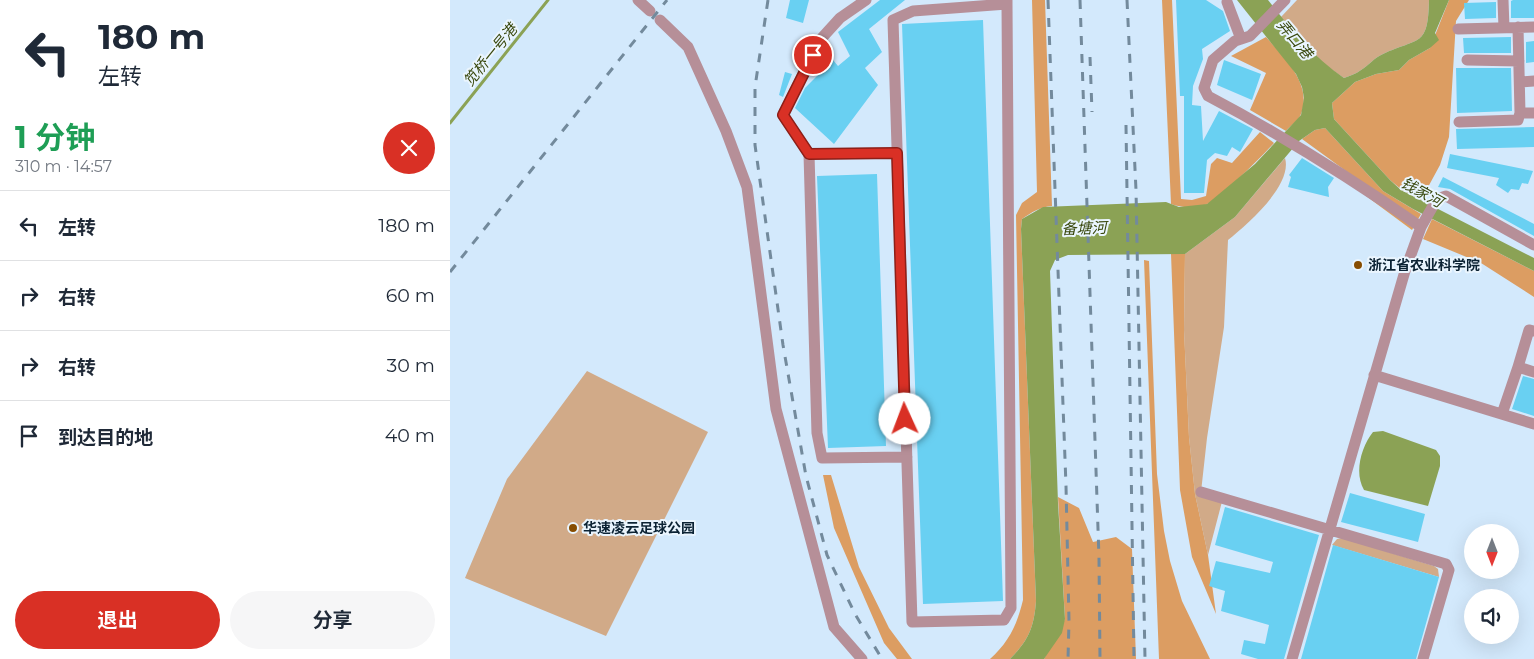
<!DOCTYPE html>
<html lang="zh">
<meta charset="utf-8">
<style>
body{margin:0;font-family:Montserrat,"Noto Sans SC",sans-serif;background:#f6f6f7;color:#1f2937;height:100vh;display:flex;flex-direction:column;font-size:19px;white-space:nowrap}
*{box-sizing:border-box;margin:0}
p{font-size:16px;color:#747a83}
.icon{flex:none;width:28px;height:28px;fill:none;stroke:currentColor;stroke-width:2;stroke-linecap:round;stroke-linejoin:round}
.map{position:relative;flex:1;overflow:hidden}
.panel{display:flex;flex-direction:column;background:#fff;width:450px}
.panel>*{flex:none}
.top-card{background:#fff;color:#1f2937;overflow:hidden}
.needle{width:32px;rotate:180deg}
.controls{position:absolute;left:1014px;top:524px;display:grid;gap:10px}
.controls a{display:grid;place-items:center;width:55px;height:55px;border-radius:50%;background:#fff;box-shadow:0 5px 20px #0002;font-size:25px}
.pin{position:absolute;display:grid;place-items:center;width:42px;height:42px;color:#fff;margin:-21px;border:2px solid #fff;border-radius:50%;box-shadow:0 1px 5px #0007}
.me{position:absolute;width:55px;margin:-28px;rotate:358deg;stroke-linejoin:round;filter:drop-shadow(0 0 4px #0008)}
.turn{display:flex;align-items:center;gap:18px;height:105px;padding:0 15px;font-size:22px}
.turn .icon{width:65px;height:65px;stroke-width:2.5}
.turn b{display:block;font-size:35px;line-height:42px}
.round{display:grid;place-items:center;flex:none;width:52px;height:52px;border-radius:26px;background:#f6f6f7}
.overview{display:flex;align-items:center;justify-content:space-between;height:85px;padding:0 15px}
h1{font-size:30px;font-weight:700;line-height:38px;color:#1e9e55}
.button{display:flex;gap:10px;margin-top:auto;padding:10px 15px}
.button a{flex:1;height:58px;border-radius:30px;background:#d93025;color:#fff;font-size:20px;font-weight:700;line-height:58px;text-align:center}
.button a+a{background:#f6f6f7;color:#1f2937}
ul{padding:0;list-style:none}
li{display:flex;align-items:center;gap:15px;height:70px;padding:0 15px;border-top:1px solid #e0e1e3}
li div{flex:1}
li b{display:block;font-size:19px}
li em{font-style:normal}
main{display:flex;flex:1;min-height:0}
.map>svg:first-child{display:block}
.green{fill:#d1aa88}
.forest{fill:#dc9d62}
.water{fill:#8ba255}
.lines{fill:none;stroke-linecap:round;stroke-linejoin:round}
.stream{stroke:#8ba255;stroke-width:3}
.building{fill:#69d0f2}
.minor{stroke:#b68f98;stroke-width:11}
.rail{stroke:#738a9c;stroke-width:3;stroke-dasharray:9 9;stroke-linecap:butt}
.route-casing{stroke:#8d1f18;stroke-width:12}
.route{stroke:#d93025;stroke-width:9}
.poi-dot{fill:#864c01;stroke:#eaf5fe;stroke-width:2}
.labels{text-anchor:middle;dominant-baseline:central;stroke-width:4;stroke-linejoin:round;paint-order:stroke}
.poi-label{font-size:14px;font-weight:bold;fill:#0b2233;stroke:#eaf5fe;text-anchor:start}
.water-label{font-size:15px;font-style:italic;fill:#38470c;stroke:#eaf5fe}
</style>
<main>
<section class="panel">
<div class="top-card">
<div class="turn"><svg class="icon" aria-label="left" viewBox="0 0 24 24"><path d="M17 20v-9H6M10 6l-5 5 5 5"/></svg><div><b>180 m</b>左转</div></div>
</div>
<div class="overview"><div><h1>1 分钟</h1><p>310 m · 14:57</p></div><a class="round" style="background:#d93025;color:#fff"><svg class="icon" aria-label="close" viewBox="0 0 24 24"><path d="M6 6l12 12M18 6L6 18"/></svg></a></div>
<ul>
<li><svg class="icon" aria-label="left" viewBox="0 0 24 24"><path d="M17 20v-9H6M10 6l-5 5 5 5"/></svg><div><b>左转</b></div><em>180 m</em></li>
<li><svg class="icon" aria-label="right" viewBox="0 0 24 24"><path d="M7 20v-9h11M14 6l5 5-5 5"/></svg><div><b>右转</b></div><em>60 m</em></li>
<li><svg class="icon" aria-label="right" viewBox="0 0 24 24"><path d="M7 20v-9h11M14 6l5 5-5 5"/></svg><div><b>右转</b></div><em>30 m</em></li>
<li><svg class="icon" aria-label="arrive" viewBox="0 0 24 24"><path d="M6 21V4h12l-3 4 3 4H6"/></svg><div><b>到达目的地</b></div><em>40 m</em></li>
</ul>
<div class="button"><a>退出</a><a>分享</a></div>
</section>
<div class="map">
<svg width="1084" height="659" viewBox="0 0 1084 659">
<rect width="100%" height="100%" fill="#d3e9fc"/>
<path class="green" d="M847 0H979C978 48 969 37 933 54 925 57 918 66 911 70 906 74 899 76 894 78L875 65 831 17Z
M835 158C843 185 797 225 778 240L774 327 757 438 751 492 774 494 758 555 745 494 739 437 734 330 735 254 785 217Z
M137 371 258 432 156 636 15 578 57 479Z
M892 538 984 566 988 569 989 577 882 545 887 539Z"/>
<path class="forest" d="M582 0H595L602 206C590 207 582 212 572 219L571 229 586 601C584 627 579 640 560 659H540C559 642 567 625 573 600L566 215 572 203 587 192Z
M712 0H722L731 199 742 200 756 196 761 164 767 158 782 163 810 132 824 143C812 156 769 200 755 205 743 208 732 208 721 204Z
M999 0H1019L1006 21 999 137 990 165 971 200 952 190 940 180 884 119 882 103 905 82 926 74 949 70 959 60 980 48Z
M816 37C833 57 863 84 851 114 849 120 840 126 836 131L800 110 816 73 781 56Z
M875 128 933 191 971 214 962 230 912 193 911 182 852 139 865 130Z
M982 219 1084 271V297L1031 263 973 239Z
M721 254H735L734 330 739 437 745 494 758 555 766 614 742 557 730 490Z
M694 260 699 261 707 474 714 531 720 561 732 601 760 659H709Z
M373 475H381L409 567 439 628 462 659H447L434 643 384 528Z
M608 497 629 508 643 542 666 537 682 549 686 659H594L615 619Z"/>
<path class="water" d="M787 0H818C841 29 863 57 894 78 899 76 906 74 911 70 918 66 925 57 933 54 969 37 978 48 979 0H999L985 33 989 40 980 48 959 60 949 70 926 74 905 82 882 103 884 119 940 180 951 190 1084 258V271L963 209 933 191 875 128 865 130 849 141 785 217 735 254 618 255 605 260 600 271 608 503 615 619 612 633 594 659H560C579 640 584 627 586 601L571 229 572 219 593 207 716 202 729 207 757 204 805 164 851 115 854 98 852 87 846 74Z
M933 431 986 450 990 456V466L978 506 914 490C904 473 911 447 923 432Z"/>
<g class="lines">
<path class="stream" d="M0 123 98 0"/>
</g>
<path class="building" d="M340 0H359L353 23 336 18Z
M430 0H455L419 29 432 52 415 68 428 85 384 144 345 108 355 88 383 60 388 66 400 56 388 32Z
M726 0H756L773 11 780 31 752 49 753 59 743 86 742 105 751 106 753 141 769 111 803 129 790 152 782 147 777 156 765 153 757 160 754 193H734V96H730Z
M1063 0H1084V18H1061V1Z
M1046 2V18L1015 19 1014 3Z
M533 20 553 601 473 604 452 24Z
M1061 37V53H1014L1013 38Z
M1084 41V62L1076 63V42Z
M774 60 811 74 802 100 767 85Z
M1006 68H1061L1062 111 1007 113Z
M335 72 342 74 333 97 329 95Z
M1084 127V147L1007 149 1006 129Z
M1000 154 1083 171 1078 184 1072 183 1069 190 1061 189 1058 193 1046 185 1049 178 997 168Z
M852 158 884 178 878 187 879 197 838 187 841 177 839 175Z
M427 174 436 446 378 448 367 176Z
M993 177 1084 224V236L1000 189 988 187Z
M1073 376 1084 379V416L1062 409Z
M900 493 975 514 968 542 891 522Z
M775 507 869 535 834 659H808L791 654 794 640 815 644 819 625 771 611 775 591 759 586 766 561 820 573 823 562 765 545Z
M883 545 989 577 966 659H851Z"/>
<g class="lines">
<path class="minor" d="M188 0 200 11
M557 0V4L561 608 554 620 462 622 443 20 463 11 557 4
M835 0 800 36 785 41 763 60 754 88 758 96C832 135 902 179 971 227
M1053 0 1054 28
M777 2 791 39
M210 20 238 47 276 131 297 187 326 409 384 627 412 659
M1008 29 1084 27
M1017 60 1069 61
M1070 82 1084 81
M1070 113H1084
M1009 122 1068 120 1070 113 1068 27
M447 153 359 154 367 433 372 458 457 457
M359 154 333 115 370 40 390 18 416 0
M1068 367 1079 330 1084 331
M924 375 1084 424
M1052 414 1068 367 1084 372
M751 492 996 564 999 570 973 659
M842 659 955 271 971 227 987 199 996 196 1084 245"/>
<path class="rail" d="M318 0 305 87V145L333 345 356 476 377 555 405 614 432 659
M598 0 616 486 619 621 618 659
M630 0 649 558 650 659
M677 0 686 190 695 659
M640 57 642 112
M676 125 684 659
M0 272 217 0"/>
</g>
<g class="lines">
<g class="route-casing">
<path id="route" d="M363 55 333 115 359 154 447 153 455 419"/>
</g>
<use href="#route" class="route"/>
</g>
<g class="poi-dot">
<circle cx="908" cy="265" r="5"/>
<circle cx="123" cy="528" r="5"/>
</g>
<g class="labels">
<g class="poi-label">
<text x="918" y="265">浙江省农业科学院</text>
<text x="133" y="528">华速凌云足球公园</text>
</g>
<g class="water-label">
<text transform="translate(845 39) rotate(50)">弄口港</text>
<text transform="translate(40 55) rotate(-51)">笕桥一号港</text>
<text transform="translate(972 192) rotate(29)">钱家河</text>
<text transform="translate(634 228) rotate(-2)">备塘河</text>
</g>
</g>
</svg>
<div class="controls">
<a><svg class="needle" viewBox="-14 -14 28 28"><path d="M0-13l5 13h-10z" fill="#e53935"/><path d="M0 13l5-13h-10z" fill="#747a83"/></svg></a>
<a><svg class="icon" aria-label="sound" viewBox="0 0 24 24"><path d="M4 9h4l5-4v14l-5-4H4zM17 9q2 3 0 6"/></svg></a>
</div>
<div class="pin" style="left:363px;top:55px;background:#d93025"><svg class="icon" aria-label="arrive" viewBox="0 0 24 24"><path d="M6 21V4h12l-3 4 3 4H6"/></svg></div>
<svg class="me" style="left:455px;top:419px" viewBox="-20 -20 40 40"><circle r="19" fill="#fff"/><path d="M0-13L10 11 0 6-10 11z" fill="#d93025"/></svg>
</div>
</main>
